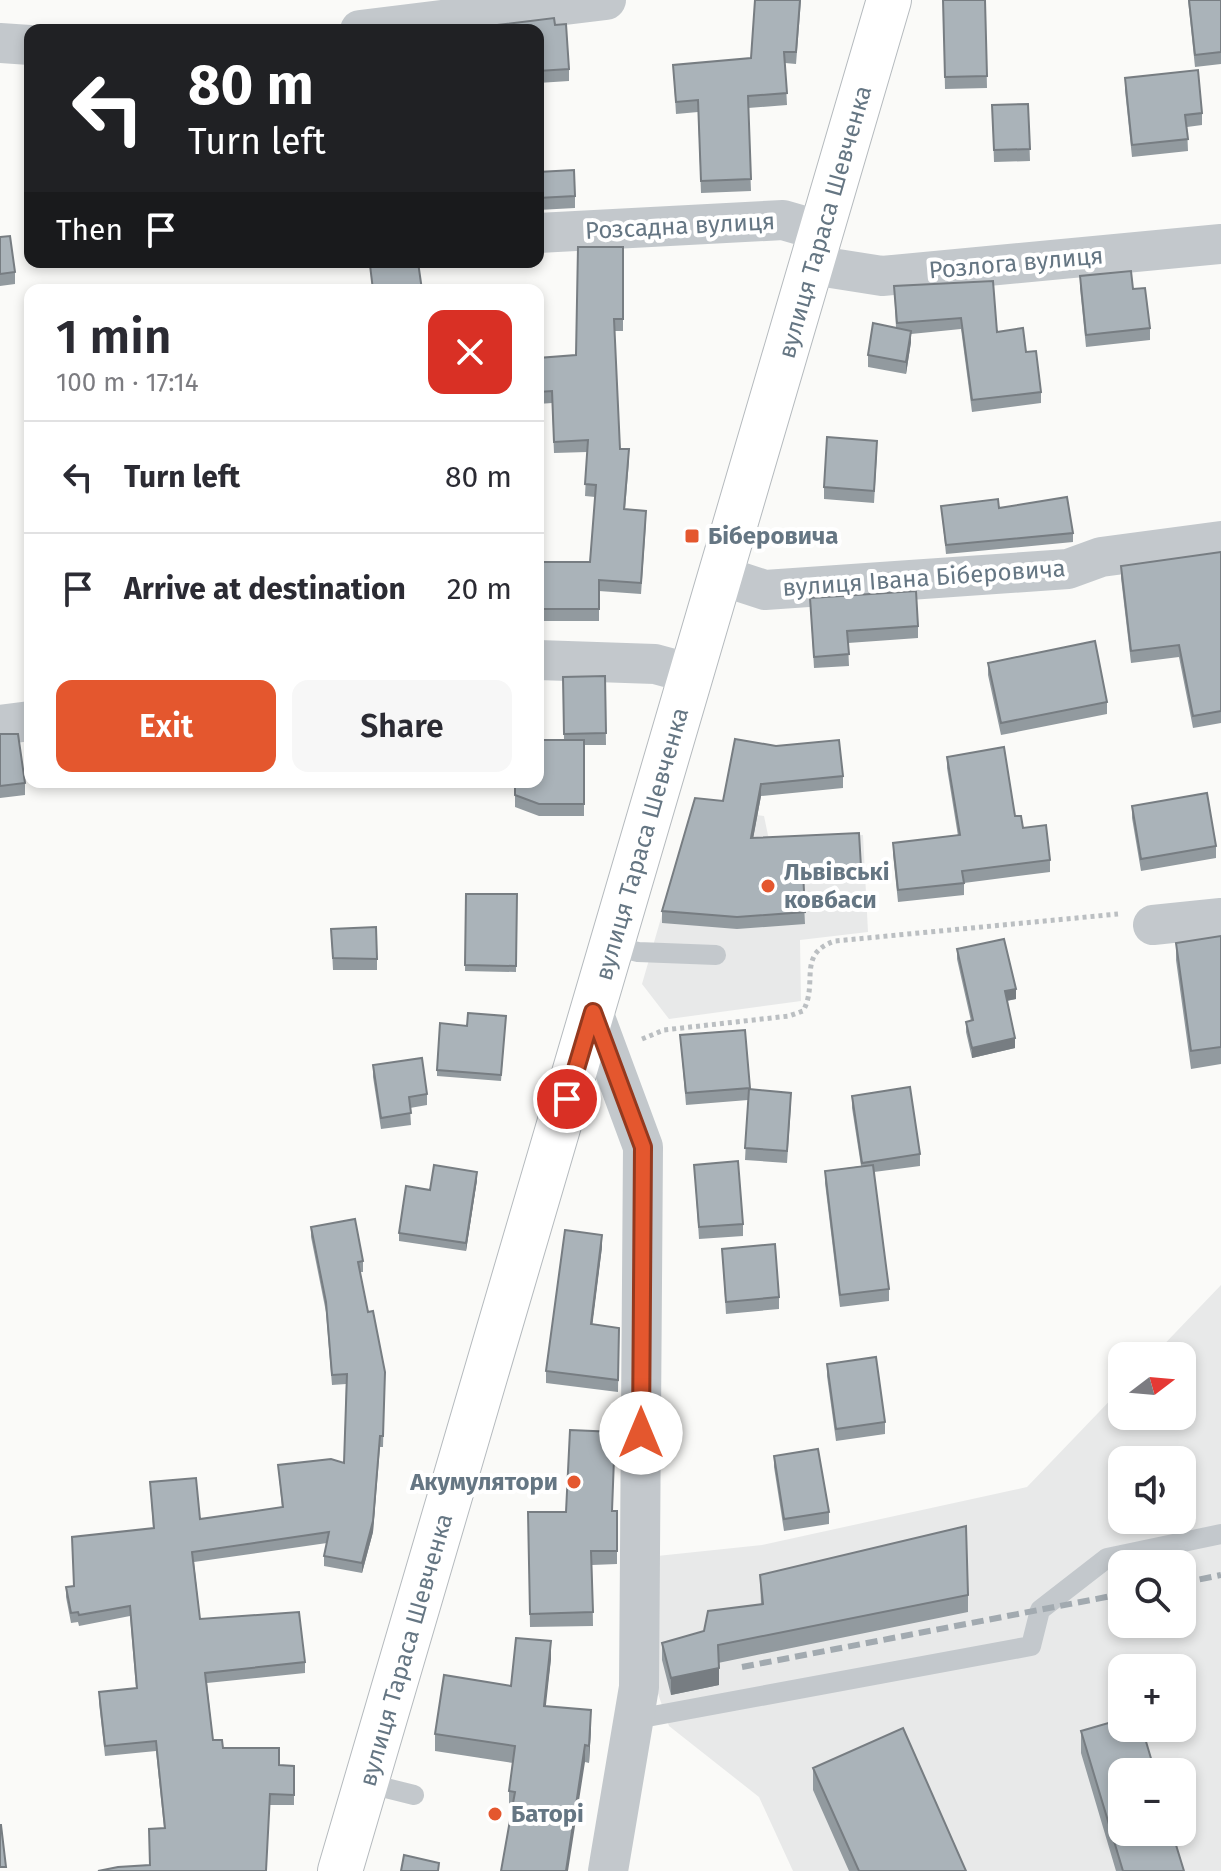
<!DOCTYPE html>
<meta charset="utf-8">
<style>
body{margin:0;font-family:"Fira Sans",sans-serif;background:#f7f7f7;color:#2b2b33;height:100vh;display:flex;flex-direction:column;font-size:30px;white-space:nowrap}
*{box-sizing:border-box;margin:0}
p{font-size:26px;color:#7c7c81}
.icon{flex:none;width:44px;height:44px;fill:none;stroke:currentColor;stroke-width:2;stroke-linecap:round;stroke-linejoin:round}
.map{position:relative;flex:1;overflow:hidden}
.details{position:absolute;left:24px;top:284px;width:520px;height:504px;display:flex;flex-direction:column;background:#fff;border-radius:16px;box-shadow:0 4px 12px #0003}
.details>*{flex:none}
.banner{position:absolute;left:24px;top:24px;width:520px;height:244px;border-radius:16px;box-shadow:0 4px 12px #0003;background:#202124;color:#fff;overflow:hidden}
.needle{width:52px;rotate:74deg}
.fabs{position:absolute;left:1108px;top:1342px;display:grid;gap:16px}
.fabs a{display:grid;place-items:center;width:88px;height:88px;border-radius:16px;background:#fff;box-shadow:0 4px 12px #0003;font-size:40px}
.pin{position:absolute;display:grid;place-items:center;width:68px;height:68px;color:#fff;margin:-34px;border:4px solid #fff;border-radius:50%;box-shadow:0 2px 8px #0007}
.me{position:absolute;width:88px;margin:-44px;rotate:0deg;stroke-linejoin:round;filter:drop-shadow(0 0 6px #0008)}
.turn{display:flex;align-items:center;gap:28px;height:168px;padding:0 32px;font-size:36px}
.turn .icon{width:104px;height:104px;stroke-width:2.5}
.turn b{display:block;font-size:56px;line-height:68px}
.then{display:flex;align-items:center;height:76px;padding:0 32px;background:#0003;gap:16px;font-size:30px}
.round{display:grid;place-items:center;flex:none;width:84px;height:84px;border-radius:16px;background:#f7f7f7}
.overview{display:flex;align-items:center;justify-content:space-between;height:136px;padding:0 32px}
h1{font-size:48px;font-weight:600;line-height:60px}
.action{display:flex;gap:16px;margin-top:auto;padding:16px 32px}
.action a{flex:1;height:92px;border-radius:16px;background:#e4572e;color:#fff;font-size:32px;font-weight:600;line-height:92px;text-align:center}
.action a+a{background:#f7f7f7;color:#2b2b33}
ul{padding:0;list-style:none}
li{display:flex;align-items:center;gap:24px;height:112px;padding:0 32px;border-top:2px solid #e1e1e2}
li div{flex:1}
li b{display:block;font-size:30px}
li em{font-style:normal}
.map>svg:first-child{display:block}
.built{fill:#e8e9e9;fill-rule:evenodd}
.lines{fill:none;stroke-linecap:round;stroke-linejoin:round}
.primary-casing{stroke:#b5babe;stroke-width:46}
.path{stroke:#bbbfc2;stroke-width:5;stroke-dasharray:4 4;stroke-linecap:butt}
.lane{stroke:#c3c8cc;stroke-width:20}
.street{stroke:#c3c8cc;stroke-width:40}
.primary{stroke:#fff;stroke-width:44}
.rail{stroke:#a2aab0;stroke-width:6;stroke-dasharray:12 6;stroke-linecap:butt}
.wall{fill:#929a9f}
.shaded-wall{fill:#777d82}
.building{fill:#aab3b9;stroke:#777d82;stroke-width:2}
.route-casing{stroke:#94391e;stroke-width:20}
.route{stroke:#e4572e;stroke-width:14}
.poi-dot{fill:#e4572e;stroke:#fff;stroke-width:3}
.labels{text-anchor:middle;dominant-baseline:central;stroke-width:8;stroke-linejoin:round;paint-order:stroke}
.street-label{font-size:24px;fill:#657683;stroke:#fff}
.poi-label{font-size:24px;font-weight:bold;fill:#657683;stroke:#fff;text-anchor:start}
</style>
<div class="map">
<svg width="1221" height="1871" viewBox="0 0 1221 1871">
<rect width="100%" height="100%" fill="#fafaf8"/>
<path class="built" d="M693 807 764 816 769 840 863 835 868 932 800 940 801 1001 669 1019 642 984Z
M1221 1285V1871H793L759 1797 669 1726 650 1670 657 1556 762 1545 1027 1487 1122 1388V1416H1182V1356H1153ZM1122 1460H1182V1520H1122ZM1122 1564H1182V1624H1122ZM1122 1668H1182V1728H1122ZM1122 1772H1182V1832H1122Z"/>
<g class="lines">
<g class="primary-casing">
<path id="primary" d="M340 1871 889 0"/>
</g>
<path class="path" d="M642 1039 664 1030 789 1016 803 1011C819 983 796 954 835 941L1118 914"/>
<path class="lane" d="M612 946 638 952 716 955
M631 1720 1031 1646 1040 1610 1107 1558 1221 1534
M366 1783 414 1795"/>
<path class="street" d="M360 30 606 0
M0 43 30 45
M538 233 783 220 821 231
M812 265 882 276 1221 244
M722 576 765 590 1068 569 1101 557 1221 541
M538 660 655 664 692 674
M0 725 30 721
M1153 925 1221 918
M593 1012 643 1147 639 1687 608 1871"/>
<use href="#primary" class="primary"/>
<path class="rail" d="M1182 1583 1221 1575
M742 1667 1122 1594"/>
</g>
<path class="wall" d="M755 0H801L796 64 785 63 787 105 748 108 751 191 701 193 698 112 676 114 673 65 751 58Z
M943 0H985L987 88 945 89Z
M1188 0H1221V64L1195 67Z
M555 25 569 69V81L538 83V30Z
M1125 78 1202 113V125L1187 127 1188 151 1132 157 1125 90Z
M1028 104 1030 161 994 162 992 105Z
M538 172 575 196V208L538 210Z
M0 237 15 272V284L0 286Z
M623 247V331H614L620 449 629 461 625 510 646 523 641 594 599 591V621H542V562H590L595 497 585 496 587 452 554 453 552 403 538 404V358L576 355Z
M1080 276 1133 289 1150 328V340L1086 347 1080 288Z
M894 286 997 332 1026 352 1041 392V403L972 412 961 329 911 334V342L906 374 868 367V355L896 328Z
M877 453 874 503 824 499V487Z
M941 506 999 508 1073 533V542L946 554Z
M1221 552V723L1193 728 1179 657 1131 663 1121 578V566Z
M810 598 918 626V638L848 643 849 666 814 668Z
M988 663 1107 702V714L1001 735 988 675Z
M605 676 606 745H584V816H539L515 807V782L564 740 563 677Z
M0 734 25 783V795L0 798Z
M735 739 843 776V788L761 796 753 838 861 867V879L803 883 805 924 737 929 662 923V911L723 801Z
M947 757 1015 816 1023 828 1050 860V872L964 883V895L898 902 893 854V843L958 836 947 768Z
M1132 806 1216 846V858L1141 871 1132 818Z
M466 894H517L516 972 465 971Z
M331 929 377 959V970H333Z
M1221 936V1064L1191 1069 1176 960V943Z
M957 949 1016 999 1007 1001 1015 1048 972 1058 966 1032V1022L971 1021 957 959Z
M506 1016 501 1081 437 1076V1070L467 1026Z
M745 1030 750 1089 791 1105 787 1163 745 1160 748 1100 686 1105 680 1035Z
M373 1065 427 1094V1105L410 1108 411 1125 381 1129 373 1077Z
M852 1096 920 1154V1166L874 1172 889 1289V1301L840 1307 825 1183V1171L861 1166 852 1108Z
M694 1165 743 1224V1236L699 1239Z
M477 1180 466 1251 399 1241V1233Z
M311 1227 363 1261V1272H360L368 1312 385 1372 383 1447H380L373 1532 362 1573 324 1566V1556L327 1543 194 1562 200 1619 305 1662V1673L207 1683 213 1740 223 1748 279 1765 294 1766V1805H270L150 1865 164 1828 156 1751 105 1756 99 1703V1692L136 1688 130 1616 79 1626 78 1622 71 1623 66 1597V1587L73 1586 153 1528 150 1482 200 1519 282 1508 278 1465 344 1463 346 1384 332 1385 326 1312 311 1237Z
M602 1247 592 1324 619 1328 618 1392 546 1383V1371Z
M722 1249 779 1297V1309L726 1314Z
M827 1364 885 1422V1434L836 1441 827 1376Z
M615 1445 612 1511H617V1564L592 1565 593 1626 530 1627 528 1512H566Z
M774 1456 829 1512V1524L784 1531 774 1467Z
M760 1575 968 1595V1612L718 1663 719 1685 671 1695 662 1660V1643L704 1631 761 1605Z
M551 1659 545 1706 591 1727 589 1763 585 1762 512 1809 509 1808V1791L513 1763 435 1751V1734L511 1686Z
M1081 1731 1184 1871H1116L1081 1753Z
M813 1768 966 1871H849L813 1790Z"/>
<path class="shaded-wall" d="M911 331V342L906 374V362Z
M761 784V796L751 850V838Z
M1016 989V999L1005 1001V991Z
M1015 1038V1048L972 1058V1048Z
M477 1172V1180L466 1251V1243Z
M602 1235V1247L591 1336V1324Z
M380 1436 373 1532 362 1573V1563Z
M551 1641V1659L544 1723V1706Z
M719 1668V1685L671 1695V1678Z
M591 1710V1727L589 1763V1746Z
M585 1745V1762L568 1871H566Z"/>
<path class="building" d="M755 0H800L796 52H784L787 93 748 96 751 179 701 181 698 100 676 102 673 65 751 58Z
M943 0H985L987 76 945 77Z
M1189 0H1221V52L1195 55Z
M554 18 555 25 566 24 569 69 538 71V30H498V25Z
M1198 70 1202 113 1185 115 1188 139 1132 145 1125 78Z
M1028 104 1030 149 994 150 992 105Z
M574 170 575 196 538 198V172Z
M10 236 15 272 0 274V237Z
M578 247H623V319H614L620 449H629L624 509 646 511 641 583 599 580V609H542V562H590L596 485 585 484 588 440 554 442 552 391 538 392V358L576 355Z
M388 262H418L422 290H373L370 265Z
M1131 271 1133 289 1145 288 1150 328 1086 335 1080 276Z
M993 281 997 332 1023 328 1026 352 1036 351 1041 392 972 400 961 318 897 323 894 286Z
M873 323 911 331 906 362 868 355Z
M827 437 877 441 874 491 824 487Z
M1067 497 1073 533 946 545 941 506 998 499 999 508Z
M1221 552V711L1193 716 1179 645 1131 651 1121 566Z
M916 591 918 626 847 631 849 654 814 657 810 598Z
M1095 641 1107 702 1001 723 988 663Z
M605 676 606 733 564 734 563 677Z
M0 734H18L25 783 0 786Z
M735 739 776 746 839 740 843 776 761 784 751 838 859 833 861 867 803 871 805 912 737 917 662 911 695 798 723 801Z
M538 740H584V804H539L515 795V782H538Z
M1004 747 1015 816H1021L1023 828 1046 825 1050 860 962 871 964 883 898 890 893 843 960 835 947 757Z
M1207 793 1216 846 1141 859 1132 806Z
M466 894H517L516 966 465 965Z
M376 927 377 959 333 958 331 929Z
M1221 936V1047L1191 1051 1176 943Z
M1004 939 1016 989 1005 991 1015 1038 972 1048 966 1022 973 1020 957 949Z
M468 1013 506 1016 501 1075 437 1070 440 1023 467 1026Z
M745 1030 750 1088 686 1093 680 1035Z
M422 1058 427 1094 409 1097 411 1113 381 1118 373 1065Z
M910 1087 920 1154 862 1163 852 1096Z
M749 1089 791 1093 787 1151 745 1148Z
M738 1161 743 1224 699 1227 694 1165Z
M434 1165 477 1172 466 1243 399 1233 406 1186 430 1190Z
M873 1165 889 1289 840 1295 825 1171Z
M355 1219 363 1261 358 1262 368 1312 373 1311 385 1372 383 1436H380L373 1521 362 1563 324 1556 329 1532 192 1552 200 1619 299 1612 305 1662 205 1673 213 1740H222L223 1748H279V1765L294 1766V1795L270 1794 266 1871H98L118 1867 150 1865 149 1829 165 1828 156 1741 105 1746 99 1692 137 1688 130 1606 79 1615 78 1612 71 1613 66 1587 74 1586 72 1537 154 1528 150 1482 196 1478 200 1519 283 1507 278 1465 331 1459 344 1463 347 1374 332 1375 326 1302 311 1227Z
M565 1230 602 1235 591 1324 619 1328 618 1380 546 1371Z
M775 1244 779 1297 726 1302 722 1249Z
M876 1357 885 1422 836 1429 827 1364Z
M570 1430 615 1432 612 1511H617V1551H591L593 1612 530 1614 528 1512H566Z
M818 1449 829 1512 784 1519 774 1456Z
M966 1526 968 1595 718 1645 719 1668 671 1678 662 1643 704 1631 708 1611 763 1604 760 1575Z
M516 1638 551 1641 544 1706 591 1710 589 1746 585 1745 566 1871H501L515 1792 509 1791 515 1746 435 1734 444 1675 511 1686Z
M1122 1719V1728H1142L1155 1772H1122V1832H1172L1184 1871H1123L1081 1731Z
M903 1728 966 1871H859L813 1768Z
M0 1825H1L6 1867H0Z
M404 1855 439 1863 438 1871H401Z"/>
<g class="lines">
<g class="route-casing">
<path id="route" d="M567 1099 593 1012 643 1147 641 1433"/>
</g>
<use href="#route" class="route"/>
</g>
<g class="poi-dot">
<rect x="684" y="528" width="16" height="16" rx="4"/>
<circle cx="768" cy="886" r="8"/>
<circle cx="574" cy="1482" r="8"/>
<circle cx="495" cy="1814" r="8"/>
</g>
<g class="labels">
<g class="street-label">
<text transform="translate(825 222) rotate(-74)">вулиця Тараса Шевченка</text>
<text transform="translate(680 226) rotate(-3)">Розсадна вулиця</text>
<text transform="translate(1016 263) rotate(-5)">Розлога вулиця</text>
<text transform="translate(924 578) rotate(-4)">вулиця Івана Біберовича</text>
<text transform="translate(642 844) rotate(-74)">вулиця Тараса Шевченка</text>
<text transform="translate(406 1650) rotate(-74)">вулиця Тараса Шевченка</text>
</g>
<g class="poi-label">
<text x="708" y="536">Біберовича</text>
<text x="784" y="872">Львівські<tspan x="784" dy="28">ковбаси</tspan></text>
<text x="558" y="1482" text-anchor="end">Акумулятори</text>
<text x="511" y="1814">Баторі</text>
</g>
</g>
</svg>
<div class="fabs">
<a><svg class="needle" viewBox="-14 -14 28 28"><path d="M0-13l5 13h-10z" fill="#e53935"/><path d="M0 13l5-13h-10z" fill="#7c7c81"/></svg></a>
<a><svg class="icon" aria-label="sound" viewBox="0 0 24 24"><path d="M4 9h4l5-4v14l-5-4H4zM17 9q2 3 0 6"/></svg></a>
<a><svg class="icon" aria-label="search" viewBox="0 0 24 24"><circle cx="10" cy="10" r="6"/><path d="M15 15l6 6"/></svg></a>
<a>+</a>
<a>−</a>
</div>
<div class="pin" style="left:567px;top:1099px;background:#d93025"><svg class="icon" aria-label="arrive" viewBox="0 0 24 24"><path d="M6 21V4h12l-3 4 3 4H6"/></svg></div>
<svg class="me" style="left:641px;top:1433px" viewBox="-20 -20 40 40"><circle r="19" fill="#fff"/><path d="M0-13L10 11 0 6-10 11z" fill="#e4572e"/></svg>
<div class="banner">
<div class="turn"><svg class="icon" aria-label="left" viewBox="0 0 24 24"><path d="M17 20v-9H6M10 6l-5 5 5 5"/></svg><div><b>80 m</b>Turn left</div></div>
<div class="then">Then<svg class="icon" aria-label="arrive" viewBox="0 0 24 24"><path d="M6 21V4h12l-3 4 3 4H6"/></svg></div>
</div>
<section class="details">
<div class="overview"><div><h1>1 min</h1><p>100 m · 17:14</p></div><a class="round" style="background:#d93025;color:#fff"><svg class="icon" aria-label="close" viewBox="0 0 24 24"><path d="M6 6l12 12M18 6L6 18"/></svg></a></div>
<ul>
<li><svg class="icon" aria-label="left" viewBox="0 0 24 24"><path d="M17 20v-9H6M10 6l-5 5 5 5"/></svg><div><b>Turn left</b></div><em>80 m</em></li>
<li><svg class="icon" aria-label="arrive" viewBox="0 0 24 24"><path d="M6 21V4h12l-3 4 3 4H6"/></svg><div><b>Arrive at destination</b></div><em>20 m</em></li>
</ul>
<div class="action"><a>Exit</a><a>Share</a></div>
</section>
</div>
